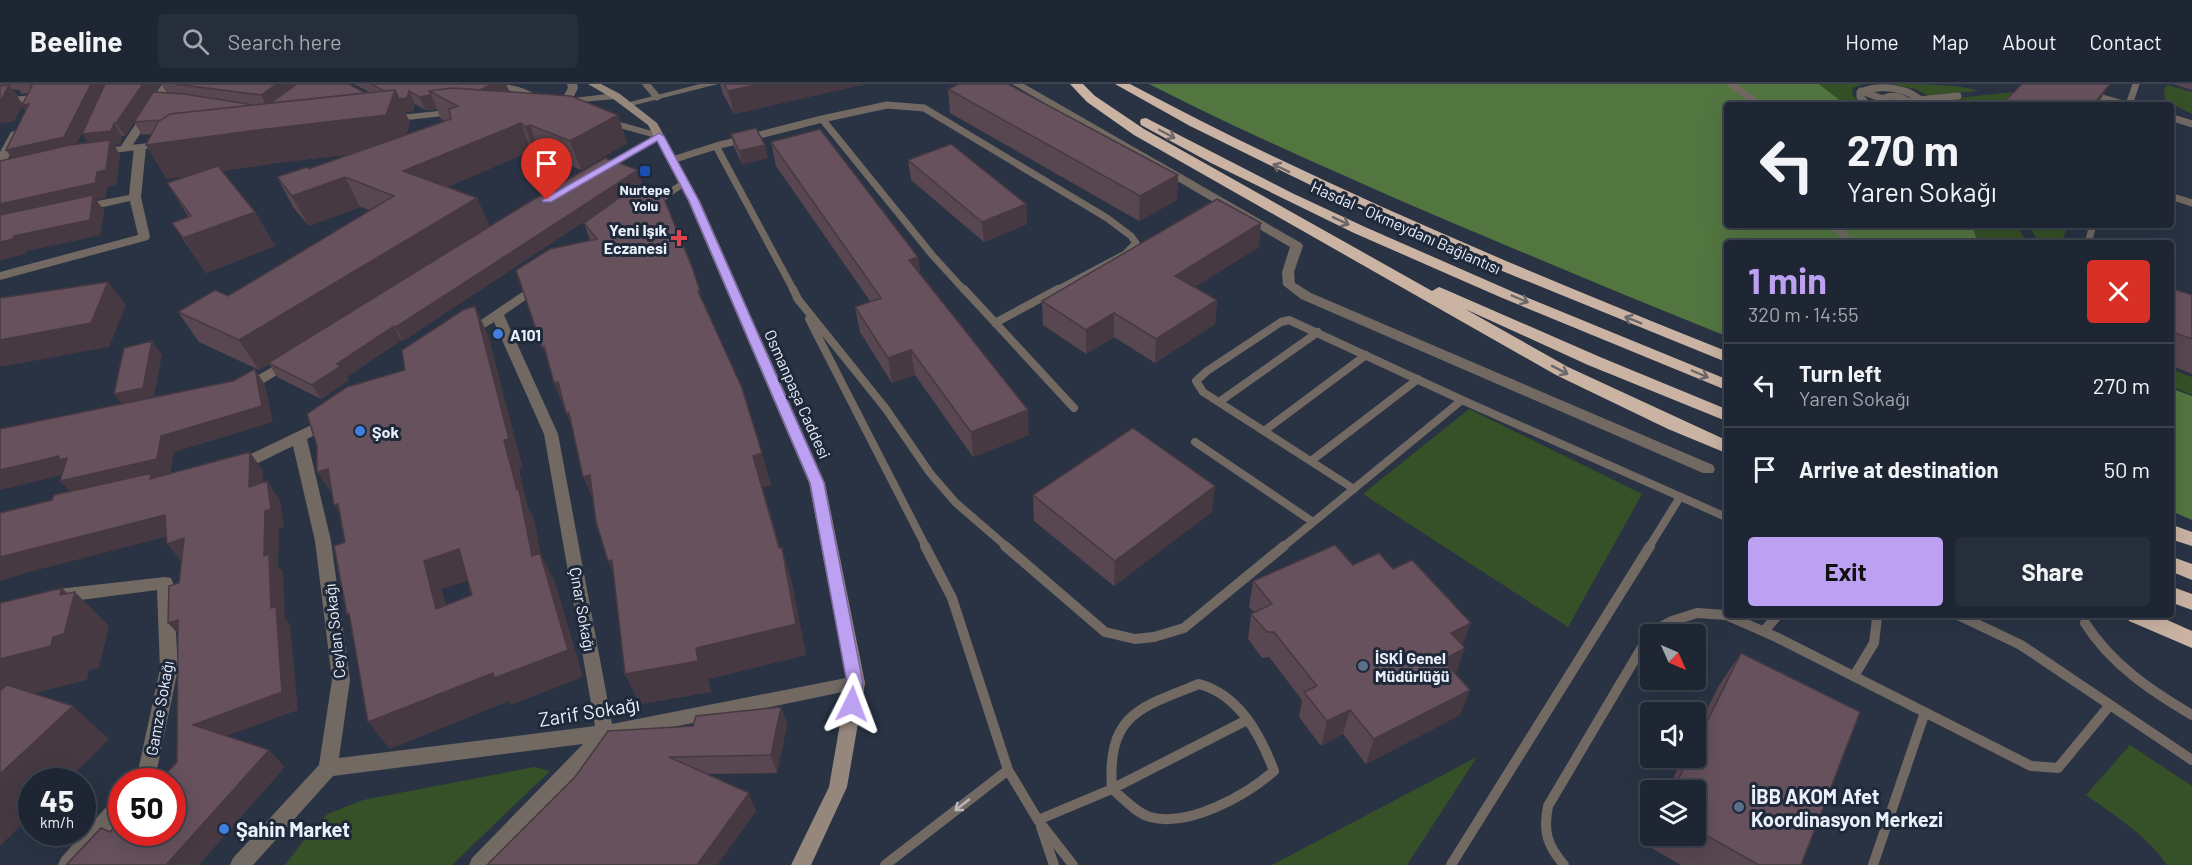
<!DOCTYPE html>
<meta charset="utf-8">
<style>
body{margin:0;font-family:Barlow,sans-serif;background:#272e3b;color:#f1f3f6;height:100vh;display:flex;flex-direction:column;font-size:22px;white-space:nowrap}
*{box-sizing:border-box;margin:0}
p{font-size:20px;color:#a1a5ac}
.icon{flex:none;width:33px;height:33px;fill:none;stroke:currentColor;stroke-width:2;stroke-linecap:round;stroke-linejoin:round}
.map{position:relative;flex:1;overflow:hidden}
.sheet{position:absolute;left:1724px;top:156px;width:450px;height:378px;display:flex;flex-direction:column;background:#1f2633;border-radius:6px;box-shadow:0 6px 24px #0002,0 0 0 2px #3c434e}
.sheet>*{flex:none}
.hud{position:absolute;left:1724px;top:18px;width:450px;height:126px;border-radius:6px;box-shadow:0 6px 24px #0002,0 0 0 2px #3c434e;background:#1f2633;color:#f1f3f6;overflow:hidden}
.needle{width:39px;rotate:135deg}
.fabs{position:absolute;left:1640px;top:540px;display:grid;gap:12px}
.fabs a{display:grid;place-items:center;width:66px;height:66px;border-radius:6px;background:#1f2633;box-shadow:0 6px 24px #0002,0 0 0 2px #3c434e;font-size:30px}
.speed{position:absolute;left:18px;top:684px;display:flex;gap:12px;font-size:30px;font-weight:700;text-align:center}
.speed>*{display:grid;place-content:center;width:78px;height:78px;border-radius:50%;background:#1f2633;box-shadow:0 6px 24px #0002,0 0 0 2px #3c434e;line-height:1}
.speed small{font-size:15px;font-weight:400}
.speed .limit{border:9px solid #d22;background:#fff;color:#111}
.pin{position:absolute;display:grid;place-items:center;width:51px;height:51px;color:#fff;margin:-62px -26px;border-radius:50% 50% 50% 0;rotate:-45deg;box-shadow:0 0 6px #0007}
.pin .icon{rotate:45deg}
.me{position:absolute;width:66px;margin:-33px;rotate:3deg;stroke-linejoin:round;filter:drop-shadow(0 0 4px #0008)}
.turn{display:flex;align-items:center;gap:21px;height:126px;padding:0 24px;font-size:27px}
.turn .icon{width:78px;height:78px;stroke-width:2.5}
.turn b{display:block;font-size:42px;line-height:51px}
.round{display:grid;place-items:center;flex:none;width:63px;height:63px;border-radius:6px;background:#272e3b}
.headline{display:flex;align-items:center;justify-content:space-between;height:102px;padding:0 24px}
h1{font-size:36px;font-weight:700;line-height:45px;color:#bca0f2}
.cta{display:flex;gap:12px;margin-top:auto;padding:12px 24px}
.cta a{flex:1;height:69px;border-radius:6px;background:#bca0f2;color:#111;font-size:24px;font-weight:700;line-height:69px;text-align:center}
.cta a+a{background:#272e3b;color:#f1f3f6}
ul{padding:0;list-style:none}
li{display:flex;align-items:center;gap:18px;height:84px;padding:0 24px;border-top:2px solid #3c434e}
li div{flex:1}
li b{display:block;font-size:22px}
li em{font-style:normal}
header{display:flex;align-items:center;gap:36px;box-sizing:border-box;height:84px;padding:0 30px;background:#1f2633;border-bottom:2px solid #3c434e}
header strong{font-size:28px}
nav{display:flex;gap:33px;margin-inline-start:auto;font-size:21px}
.search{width:420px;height:54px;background:#272e3b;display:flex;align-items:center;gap:15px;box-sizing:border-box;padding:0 21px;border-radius:6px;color:#a1a5ac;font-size:22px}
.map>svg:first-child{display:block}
.green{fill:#365127}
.forest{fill:#537641}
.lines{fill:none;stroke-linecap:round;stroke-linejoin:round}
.service-far2{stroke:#726963;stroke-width:7}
.service-far1{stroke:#726963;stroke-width:8}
.service{stroke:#726963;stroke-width:10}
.minor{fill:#726963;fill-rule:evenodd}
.tertiary{fill:#726963;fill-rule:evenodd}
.secondary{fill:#96877d;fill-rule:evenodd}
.motorway{fill:#cab3a3;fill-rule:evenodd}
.wall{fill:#584650;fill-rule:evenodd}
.shaded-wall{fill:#473941}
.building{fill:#66515d;stroke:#473941;stroke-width:1.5;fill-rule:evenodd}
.oneway{stroke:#6c6769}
.oneway2{stroke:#b9b9be}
.route{fill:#bca0f2;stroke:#7a689d;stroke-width:1.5}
.transit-dot{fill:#1a4fb4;stroke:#1f293a;stroke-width:2}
.health-dot{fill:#e0444e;stroke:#1f293a;stroke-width:2}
.shop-dot{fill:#3f7fe0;stroke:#1f293a;stroke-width:2}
.service-dot{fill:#5c6f8a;stroke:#1f293a;stroke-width:2}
.labels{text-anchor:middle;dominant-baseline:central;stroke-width:6;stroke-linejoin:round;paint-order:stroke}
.far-poi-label{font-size:14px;font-weight:bold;fill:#e9effb;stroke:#1f293a}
.street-label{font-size:16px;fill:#e9effb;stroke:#1f293a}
.poi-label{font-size:16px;font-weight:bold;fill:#e9effb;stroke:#1f293a;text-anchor:start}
.near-street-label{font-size:20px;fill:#e9effb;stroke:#1f293a}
.near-poi-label{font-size:20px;font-weight:bold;fill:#e9effb;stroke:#1f293a;text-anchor:start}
</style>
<header>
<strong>Beeline</strong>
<div class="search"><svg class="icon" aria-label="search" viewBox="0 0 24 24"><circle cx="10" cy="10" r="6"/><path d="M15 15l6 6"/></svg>Search here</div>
<nav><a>Home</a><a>Map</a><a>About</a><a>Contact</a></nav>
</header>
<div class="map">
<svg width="2192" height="781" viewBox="0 0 2192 781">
<rect width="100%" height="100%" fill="#293344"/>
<path class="green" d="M1819 0H1863L1853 4 1852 10 1861 21H1846Z
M1891 0C1909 0 1965 0 1977 7L1929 12 1915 5Z
M2167 1 2192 8V30L2165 16 2164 7Z
M2013 8 2003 21H1932L1930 17Z
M1972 141H2017L2027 159H1978Z
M2029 141H2068L2062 157 2039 159Z
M2170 285 2192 293V311L2171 302Z
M1469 325 1642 410 1568 543 1363 410Z
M2130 661 2192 702V781H2167C2146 751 2116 732 2086 711Z
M1477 673 1407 781H1272Z
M534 683 550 687 452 781H285L310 748 328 730 363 716Z"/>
<path class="forest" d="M1149 0H1819L1846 21H1726V141H1972L1978 159H1726V252C1621 210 1517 166 1413 122 1324 83 1235 44 1149 0Z
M2170 304 2192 312V436L2171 427Z"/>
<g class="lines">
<path class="service-far2" d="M646 0 657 13
M1731 0 1760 21
M1861 7 1883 15
M2092 11 2127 21
M1909 17 1958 12
M1868 21 1860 13V8C1882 0 1910 3 1926 21
M1888 21 1884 18V14C1894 10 1903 13 1911 20
M2129 21 2136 0
M2170 33 2192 40
M822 35 887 21 924 24 1107 134 1131 152 1136 159 1125 170 1055 207
M716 62 822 35 933 172 965 207
M672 76 716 62 794 207
M2170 112 2192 119
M1833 141 1852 159
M2088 159 2093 141"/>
<path class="service-far1" d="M793 205 799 217
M964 205 1074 324
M797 214 886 325 930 389 956 419 1007 463
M809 235 926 463
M995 239 1058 205
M1219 318 1318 248
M1264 347 1366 271
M1195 358 1313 438
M1311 377 1418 295
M1354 405 1203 308 1196 297 1207 287 1281 238 1289 236 1462 316 1726 433
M1283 463 1462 316
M1649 463 1680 413"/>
<path class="service" d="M925 462 952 514 1008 686 1038 736 1073 781
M1005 462 1105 548 1135 555 1154 553 1184 544 1284 462
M1958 531 2021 561 2192 676
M2085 539C2112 581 2150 606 2192 631
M1764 547 1778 531
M1854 592 1874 559 1877 534 1874 531
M1199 600C1239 611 1260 650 1274 687 1246 711 1189 744 1150 733 1136 729 1123 714 1112 705 1107 631 1138 624 1199 600Z
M1038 736 1112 705 1247 636
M1041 743 1054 781
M885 781 1008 686
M1451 781 1650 462
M1564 781C1547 761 1543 748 1548 722L1651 548 1672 537 1697 529 1726 531 1776 553 2031 682 2058 684 2110 621
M1873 781 1925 628"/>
<path class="minor" d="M162 0H172L129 67H121L119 65Z
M497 0C516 0 533 6 547 19L538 21Z
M700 0H718L627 23 622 20Z
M1012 0H1024L1301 159 1303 162 1294 188 1295 199 1311 209 1713 381 1715 385 1713 389H1703L1301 215 1283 201 1282 188 1290 163Z
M34 11 39 14 33 26H25L24 24 27 18 0 20V14Z
M15 47 20 50 6 79 0 82V68L11 48Z
M659 49 663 50V54L601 90H593L591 88Z
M140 60 146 63 141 113 150 153 148 156 0 196V188L138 151 130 117 81 128 75 124 81 120 129 111 134 63Z
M684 95 690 98 688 100 651 126H643V122Z
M540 196 544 197 546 200 544 203 504 231 558 350 612 640 856 592 862 594 865 599 862 604 610 656 492 781H469L472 774 583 660 333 692 253 781H230L233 774 319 681 332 596 315 457 293 362 242 387H232L230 383 232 379 324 335H334L336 338 334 341 307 355 331 457 350 596 339 674 595 642 544 350 494 238 466 255 459 251Z
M290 273 295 274 297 277 295 280 249 308H239L237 305 239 302Z
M165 493 171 494 173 499 178 585 156 690 152 698H132L138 687 160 585 157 506 58 519 52 517 50 512 52 507 58 505Z
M122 711V733L81 781H58L61 774 115 713Z"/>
<path class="tertiary" d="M567 0H577L578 4 573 14 616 9 621 12 616 15 558 20 557 18 562 15 568 4Z
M458 25 463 28 462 30 389 38 384 35 389 32Z
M602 33 663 50 664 52 659 55 598 38V34Z
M165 57 169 58V62L97 71 91 68 97 65Z"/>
<path class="secondary" d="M588 0H601L620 10 657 39 700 117 825 399 865 599 847 703 811 781H791L829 703 847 599 809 399 688 117 648 41 612 14Z"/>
<path class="motorway" d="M1070 0H1083L1095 12 1144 45 1432 207 1439 203 1444 205 1600 273 1726 325V337L1588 281 1465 225 1568 283 1726 356V369L1668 345 1556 291 1134 51 1087 18Z
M1115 0H1130C1323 103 1524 186 1726 267V278L1490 182 1339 115 1190 42Z
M1146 34 1292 109 1365 143 1511 207 1726 295V306L1500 213 1354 149 1211 79 1141 41 1140 38 1141 35Z
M2170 440 2192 448V462L2170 455Z
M2170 472 2192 480V496L2170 487Z
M2170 502 2192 510V526L2170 518Z
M2126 531H2156L2192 547V564L2129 537Z"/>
</g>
<path class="wall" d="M0 0H160L155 9H167L161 0H349L365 9 369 8 354 0H506L509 7 507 8 618 31 627 59 581 86 540 69 536 72 531 67 447 103 477 114 489 142 642 99 619 114 704 220 771 401 762 403 780 464 791 495 806 571 708 595 711 608 640 620 625 590 614 490 572 343 554 299 590 156 584 139 606 123 403 257 401 256 347 293 349 296 321 315 277 293 269 280 259 286 199 258 178 228 228 212 370 126 360 123 309 142 293 123 277 93 309 85 352 70 276 79 222 87 255 128 275 162 206 189 172 139 189 133 167 99 190 91 167 95 146 61 152 50 142 51 134 38 125 52H122L120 60 114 61 120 71 116 101 107 103 105 114 96 116 104 126 100 151 26 167 25 170 0 176V77L12 74 6 66 26 27 22 22 14 37 0 39ZM12 5 19 6 22 10 28 9 23 20ZM97 18 88 58 76 60ZM415 20 425 26 437 25 441 35 445 37 406 51 410 38 405 28 413 27Z
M720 0H865L734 30 723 10Z
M2173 0H2192V6Z
M948 5 1178 91 1177 116 1139 137 950 29Z
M731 50 768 74 742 80 734 63Z
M771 58 918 173 920 189 1029 351 973 373 915 291 892 299 860 248 855 223 870 217 776 82Z
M908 76 1026 120 1027 140 984 158 911 96Z
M1259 163 1194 203 1217 216 1215 240 1155 279 1114 253 1086 270 1043 241 1042 217Z
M2170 204 2192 211V290L2170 281Z
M1033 411 1212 428 1114 502 1034 437Z
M1353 481 1463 561 1455 590 1460 631 1366 680 1343 650 1321 662 1299 633 1302 616 1269 573 1262 574 1248 555 1251 530 1254 528 1249 523 1253 497Z
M1741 569 1801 781H1681L1641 758 1650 741V752H1695V706H1667L1683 674H1695V650L1718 603Z
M781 623 787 641 777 689 706 690 756 727 717 781H487L693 642Z"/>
<path class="shaded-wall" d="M91 0H106L73 66 16 80 6 66Z
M143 0H160L125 52 116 39Z
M277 0H302L268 25 261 11Z
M492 0H506L509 7 485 20 437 11Z
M759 0H865L734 30 728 7Z
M2110 0 2097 21H2093Z
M9 1 23 21 29 20 31 35 22 22 14 37 0 39V18Z
M395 6 409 7 415 20 413 27 405 28 410 38 401 64 276 79 167 95 146 61Z
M431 11 437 25 425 26 419 13Z
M618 31 627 59 581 86 570 57Z
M114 39 122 52 120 60 114 61 120 71 116 101 107 103 105 114 96 116 104 126 100 151 26 167 25 170 0 176V120L97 88 91 63 82 50Z
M521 39 531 67 417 116 403 87Z
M530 41 540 69 536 72 525 43Z
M765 61 768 74 742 80 739 67Z
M638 86 642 99 403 257 396 243Z
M1178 91 1177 116 1139 137 1140 112Z
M345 93 360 123 309 142 292 112Z
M477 114 490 144 268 279 269 280 259 286 239 256Z
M1026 120 1027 140 984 158 982 138Z
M255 128 275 162 206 189 183 154Z
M1261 139 1259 163 1174 216 1175 192Z
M918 173 921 198 909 176Z
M108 198 126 221 109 263 0 283V256Z
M1217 216 1215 240 1155 279 1156 255Z
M475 222 488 251 523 384 519 385 528 424 534 434 541 471 555 498 583 593 511 621 509 617 390 665 368 638 532 472 504 356Z
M1114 229V253L1086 270V246Z
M394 242 401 256 347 293 349 296 321 315 312 301 337 280Z
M152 257 162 271 153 318 125 324 114 310Z
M544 262 556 295 542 263Z
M911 266 915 291 892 299 888 274Z
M255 285 265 301 273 338 174 368 170 391 75 413 60 397 161 352Z
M558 298 580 361 554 299Z
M1028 326 1029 351 973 373 971 348Z
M250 368 263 387 262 422 249 403Z
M762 369 771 401 762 403 786 485 782 464 791 495 806 571 708 595 711 608 640 620 625 590 696 564 753 372Z
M59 372 67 374 70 389 0 406V386Z
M328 385 337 417 317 388Z
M590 391 597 425 583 393Z
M267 397 280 416 284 443 279 445 278 482 283 488 285 535 290 540 298 626 210 658 193 641 271 524 264 472Z
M1215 402 1212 428 1114 502 1115 477Z
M338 420 353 450 334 421Z
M165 431 181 449 33 487 0 497V473Z
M184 454 182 478 167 460Z
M459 465 476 494 442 505 454 554 436 525 424 477Z
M612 476 622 509 608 477Z
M62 504 73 515 75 508 109 542 99 584 89 586 87 596 0 618V575L60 511Z
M178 536 185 557 168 539Z
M1471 539 1461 564 1451 549Z
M1465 564 1456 590 1434 601 1443 576Z
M1470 606 1460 631 1366 680 1374 655Z
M73 622 109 655 66 698H32V731L0 762V690Z
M781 623 787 641 777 689 771 671Z
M1350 626 1343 650 1321 662 1327 637Z
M269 666 285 683 199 781H166Z
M749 709 756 727 717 781H697Z"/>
<path class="building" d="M30 0H91L64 53 6 66 29 20 22 21 32 2Z
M105 0H143L116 39H114L111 47 82 50Z
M175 0H277L261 11Z
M297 0H349L365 9 271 19Z
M371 0H492L480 6 452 4 429 7 431 11 419 13 409 7 407 14 399 15 395 6 384 7Z
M724 0H759L728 7Z
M959 0H1008L1178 91 1140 112 948 5Z
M2022 0H2110L2093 21H2001Z
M9 1 0 18V2Z
M452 4 571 12 618 31 570 57 530 41 525 43 521 39 403 87 477 114 239 256 178 228 215 206 228 212 394 112 345 93 292 112 277 93 307 83 309 85 451 35 449 25 458 22 429 7Z
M395 6 386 31 258 46 146 61 158 38 170 30Z
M153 8 184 10 254 21 170 30 161 36 134 38Z
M756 44 765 61 739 67 731 50Z
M820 45 918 173 909 176 1028 326 971 348 911 266 888 274 855 223 881 214 771 58Z
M110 56 106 86 97 88 95 99 0 120V77L70 61Z
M951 60 1026 120 982 138 908 76Z
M605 74 638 86 396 243 394 242 337 280 341 282 312 301 268 279 521 123Z
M218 82 255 128 183 154 172 139 191 132 167 99Z
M660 105 692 183 700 207H698L742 304 762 369 753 372 779 464H782L796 540 696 564 698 577 625 590 612 476 608 477 596 438 590 391 583 393 569 329H566L558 298 554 299 544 262 542 263 516 186 550 165 597 155 584 139 619 114Z
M93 111 90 136 14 152 13 155 0 158V131Z
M1217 115 1261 139 1175 192 1217 216 1156 255 1114 229 1086 246 1042 217Z
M108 198 91 239 0 256V214Z
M2170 204 2192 211V255L2170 247Z
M475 222 509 355 504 356 517 406H519L532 472 540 469 568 566 494 594 493 589 368 638 349 529 347 530 334 462 345 458 338 420 334 421 328 385 317 388V362L307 330 347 303 405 286 402 266 463 226ZM459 465 472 511 436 525 424 477Z
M152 257 143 304 114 310 124 264Z
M255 285 262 322 161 352 157 375 60 397 67 374 58 376 59 372 0 386V345L233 297Z
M1133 344 1215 402 1115 477 1033 411Z
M250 368 249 403 267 397 271 425 265 427 264 472 269 470 271 524 276 522 282 608 193 641 269 666 166 781H66L101 744 110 748 122 736V748H172V698H158L177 678 178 536 168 539 169 502 179 499 184 454 167 460 165 431 0 473V429L52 416 54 411 152 389 150 395Z
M1335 461 1353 481 1379 469 1393 485 1412 476 1471 539 1451 549 1465 564 1443 576 1470 606 1374 655 1350 626 1327 637 1304 608 1317 602 1274 548H1267L1251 530 1272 520 1253 497Z
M62 504 60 511 75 508 64 550 53 553 51 562 0 575V519Z
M1741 569 1860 628 1801 781H1759L1695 745V706H1673L1689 674H1695V662Z
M7 601 73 622 0 690V607Z
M781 623 771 671 669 673 749 709 697 781H487L575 693 608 647 693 642 696 632Z"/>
<defs><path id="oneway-shaft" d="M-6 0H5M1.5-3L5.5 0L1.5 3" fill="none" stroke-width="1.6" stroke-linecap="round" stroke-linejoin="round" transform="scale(1.5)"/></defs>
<g class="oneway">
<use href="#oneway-shaft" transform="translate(1167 50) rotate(28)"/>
<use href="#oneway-shaft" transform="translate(1281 84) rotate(-154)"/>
<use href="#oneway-shaft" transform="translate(1341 137) rotate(25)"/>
<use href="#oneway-shaft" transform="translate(1520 215) rotate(23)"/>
<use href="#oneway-shaft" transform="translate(1633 236) rotate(-158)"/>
<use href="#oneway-shaft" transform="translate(1560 286) rotate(27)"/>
<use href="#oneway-shaft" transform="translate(1700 290) rotate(23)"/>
</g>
<use class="oneway2" href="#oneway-shaft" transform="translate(962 721) rotate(142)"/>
<path class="route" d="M659 49 664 52 699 117 824 399 863 599 858 625 852 627 846 625 844 620 847 599 810 399 689 117 657 57 551 118H543L542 116Z"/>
<rect class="transit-dot" x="639" y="81" width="12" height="12" rx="3"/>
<path class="health-dot" d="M676 145h6v6h6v6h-6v6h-6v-6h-6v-6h6z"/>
<g class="shop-dot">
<circle cx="498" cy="250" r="6"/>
<circle cx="360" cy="347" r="6"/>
<circle cx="224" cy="745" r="6"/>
</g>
<g class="service-dot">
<circle cx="1363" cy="582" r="6"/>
<circle cx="1739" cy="723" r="6"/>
</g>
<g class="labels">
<g class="far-poi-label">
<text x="645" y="105">Nurtepe<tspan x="645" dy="16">Yolu</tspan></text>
</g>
<g class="street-label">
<text transform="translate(1406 143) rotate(24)">Hasdal - Okmeydanı Bağlantısı</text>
<text transform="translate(798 310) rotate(66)">Osmanpaşa Caddesi</text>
<text transform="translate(583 525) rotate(80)">Çınar Sokağı</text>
<text transform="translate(334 547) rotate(-96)">Ceylan Sokağı</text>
<text transform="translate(159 624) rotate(-80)">Gamze Sokağı</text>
</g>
<g class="poi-label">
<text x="667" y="145" text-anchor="end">Yeni Işık<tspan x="667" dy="18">Eczanesi</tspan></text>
<text x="510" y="250">A101</text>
<text x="372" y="347">Şok</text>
<text x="1375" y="573">İSKİ Genel<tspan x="1375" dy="18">Müdürlüğü</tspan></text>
</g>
<g class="near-street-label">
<text transform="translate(589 627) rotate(-9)">Zarif Sokağı</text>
</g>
<g class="near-poi-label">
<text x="1751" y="712">İBB AKOM Afet<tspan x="1751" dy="23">Koordinasyon Merkezi</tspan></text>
<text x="236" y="745">Şahin Market</text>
</g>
</g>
</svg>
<div class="fabs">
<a><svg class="needle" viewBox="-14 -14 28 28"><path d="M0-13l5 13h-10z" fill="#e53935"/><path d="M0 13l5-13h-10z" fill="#a1a5ac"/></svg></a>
<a><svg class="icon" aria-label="sound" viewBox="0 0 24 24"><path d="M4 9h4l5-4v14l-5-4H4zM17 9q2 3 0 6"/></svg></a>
<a><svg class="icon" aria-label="layers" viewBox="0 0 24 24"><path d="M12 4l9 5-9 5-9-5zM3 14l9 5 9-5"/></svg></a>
</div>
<div class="speed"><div>45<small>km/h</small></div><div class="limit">50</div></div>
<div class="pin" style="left:547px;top:116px;background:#d93025"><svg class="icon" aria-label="arrive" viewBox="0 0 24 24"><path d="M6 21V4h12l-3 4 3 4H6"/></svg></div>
<svg class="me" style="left:852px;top:620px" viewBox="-20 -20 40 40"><path d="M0-17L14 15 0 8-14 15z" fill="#bca0f2" stroke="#fff" stroke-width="4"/></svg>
<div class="hud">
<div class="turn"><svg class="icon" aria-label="left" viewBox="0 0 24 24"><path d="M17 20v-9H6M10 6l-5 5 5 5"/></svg><div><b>270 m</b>Yaren Sokağı</div></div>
</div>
<section class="sheet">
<div class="headline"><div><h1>1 min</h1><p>320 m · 14:55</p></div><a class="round" style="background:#d93025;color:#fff"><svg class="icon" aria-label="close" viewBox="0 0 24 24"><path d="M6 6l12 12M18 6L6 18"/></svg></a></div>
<ul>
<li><svg class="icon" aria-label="left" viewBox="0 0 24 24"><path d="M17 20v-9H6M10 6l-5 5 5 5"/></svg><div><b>Turn left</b><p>Yaren Sokağı</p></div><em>270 m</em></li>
<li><svg class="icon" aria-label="arrive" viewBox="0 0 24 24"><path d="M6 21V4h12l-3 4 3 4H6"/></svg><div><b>Arrive at destination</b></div><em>50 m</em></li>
</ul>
<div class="cta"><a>Exit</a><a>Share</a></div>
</section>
</div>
